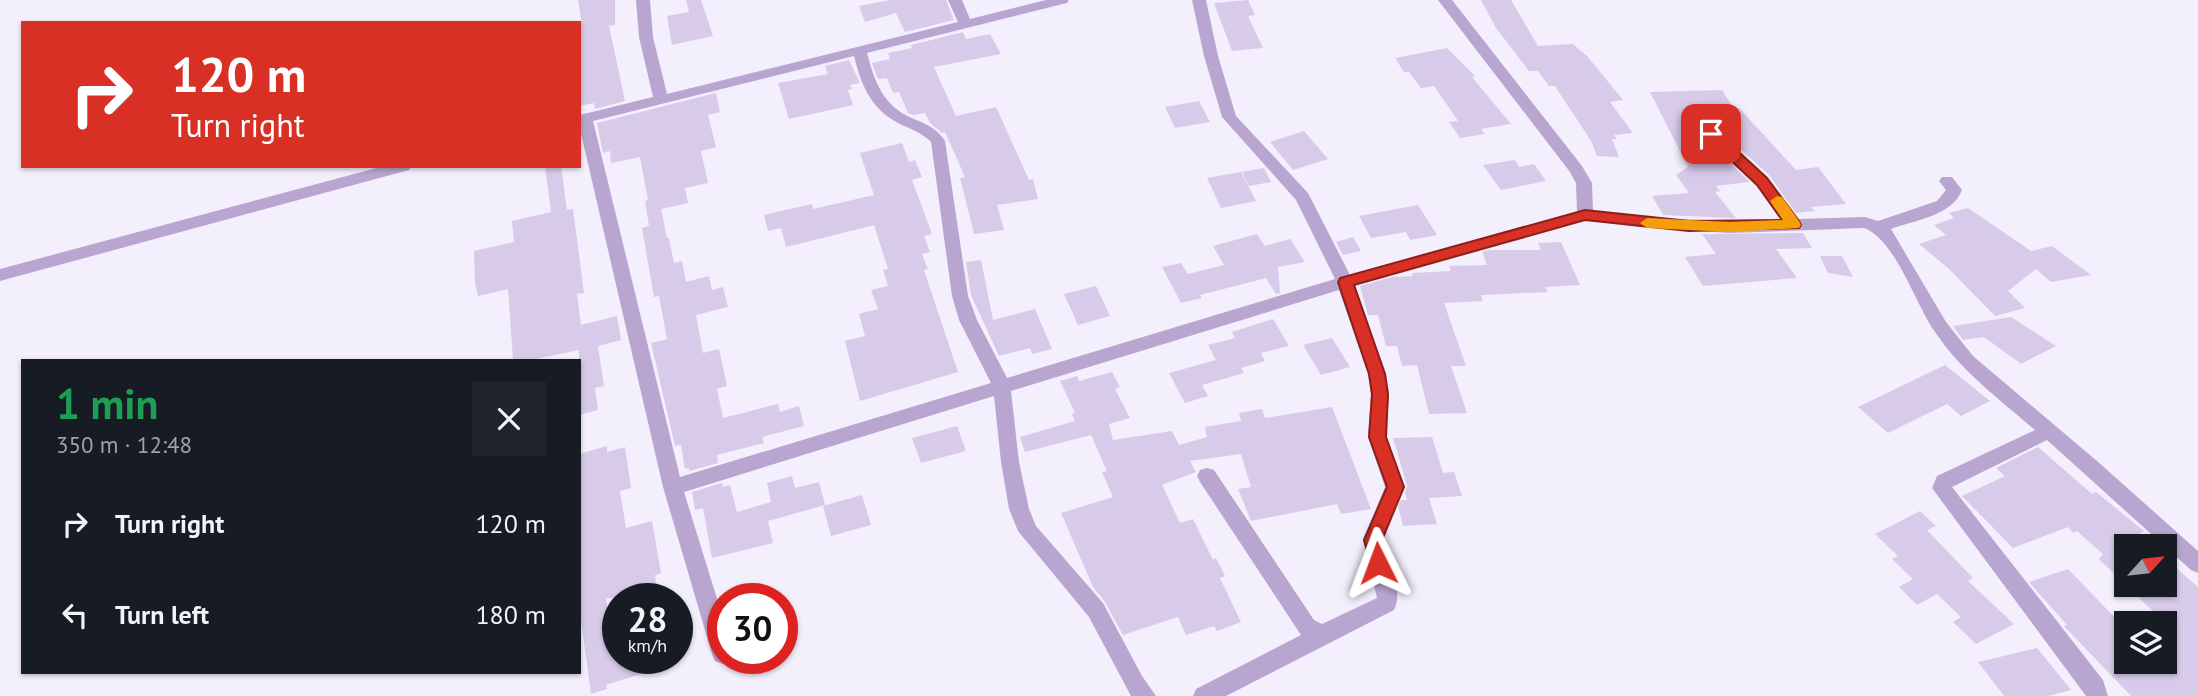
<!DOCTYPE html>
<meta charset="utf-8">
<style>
body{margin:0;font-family:"PT Sans",sans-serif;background:#20242c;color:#f1f3f6;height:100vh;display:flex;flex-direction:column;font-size:26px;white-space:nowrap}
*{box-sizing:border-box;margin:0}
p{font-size:23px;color:#9ea1a6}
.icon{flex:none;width:38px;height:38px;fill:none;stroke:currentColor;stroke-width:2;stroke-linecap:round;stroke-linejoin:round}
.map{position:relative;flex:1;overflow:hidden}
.drawer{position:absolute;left:21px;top:359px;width:560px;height:315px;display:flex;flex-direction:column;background:#171b24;border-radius:0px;box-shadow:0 2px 5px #0004}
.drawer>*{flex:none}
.hud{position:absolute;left:21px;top:21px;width:560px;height:147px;border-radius:0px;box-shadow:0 2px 5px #0004;background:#d93025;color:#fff;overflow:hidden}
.needle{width:46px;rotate:63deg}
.tools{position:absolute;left:2114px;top:534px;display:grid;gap:14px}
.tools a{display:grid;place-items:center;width:63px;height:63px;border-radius:0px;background:#171b24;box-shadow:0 2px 5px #0004;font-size:35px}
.speed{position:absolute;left:602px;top:583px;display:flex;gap:14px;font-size:35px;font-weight:700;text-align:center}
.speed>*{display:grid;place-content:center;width:91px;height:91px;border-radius:50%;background:#171b24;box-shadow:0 2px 5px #0004;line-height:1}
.speed small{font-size:18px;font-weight:400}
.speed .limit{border:10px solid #d22;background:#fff;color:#111}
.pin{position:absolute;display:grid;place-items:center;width:60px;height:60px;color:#fff;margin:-30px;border-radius:14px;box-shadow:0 4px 10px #0006}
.me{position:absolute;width:77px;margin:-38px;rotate:357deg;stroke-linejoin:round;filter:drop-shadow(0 0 5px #0008)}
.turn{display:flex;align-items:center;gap:24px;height:147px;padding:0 35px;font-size:32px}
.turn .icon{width:91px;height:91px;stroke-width:2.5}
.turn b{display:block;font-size:49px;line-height:60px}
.round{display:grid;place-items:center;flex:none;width:74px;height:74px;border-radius:0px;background:#20242c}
.overview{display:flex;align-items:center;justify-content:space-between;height:119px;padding:0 35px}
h1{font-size:42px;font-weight:700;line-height:52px;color:#1e9e55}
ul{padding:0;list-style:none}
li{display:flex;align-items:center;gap:21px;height:91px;padding:0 35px}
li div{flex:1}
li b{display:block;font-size:26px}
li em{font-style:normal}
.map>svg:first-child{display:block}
.building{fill:#d8cae9}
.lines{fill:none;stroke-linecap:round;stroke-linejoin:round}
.minor{fill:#b9a6d0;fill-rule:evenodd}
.route{fill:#d93025;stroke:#8d1f18;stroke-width:2}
.slow{fill:#f59e0b}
</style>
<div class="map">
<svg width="2198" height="696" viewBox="0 0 2198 696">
<rect width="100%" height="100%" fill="#f4effc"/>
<path class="building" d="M578 0H615V25L609 26 625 101 595 109 594 103 579 106 581 18Z
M686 0H701L713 36 672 45 667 16 689 12Z
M890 0H946L954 20 905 32 896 13 865 22 859 6Z
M1248 0 1255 15 1248 16 1263 48 1232 51 1214 3Z
M1481 0H1511L1538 46 1573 44 1587 56 1623 100 1610 102 1633 133 1614 135 1617 139H1612L1619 157 1597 156 1591 141 1555 86H1549L1538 71H1529L1496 28Z
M963 32 966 39 990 34 1001 54 934 67 956 116 996 107 1029 180 1033 179 1038 199 997 205 1004 230 974 234 960 178 965 177 945 132 942 133 930 123 925 113 913 115 908 113 899 92 893 93 887 78 878 79 872 63 890 59 888 53 912 48 911 45Z
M1447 48 1475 76 1472 77 1511 124 1481 129 1485 134 1460 138 1449 122 1458 121 1434 86 1421 88 1409 72H1404L1395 58Z
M849 60 860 83 850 85 852 89 848 90 853 105 789 119 778 83 828 74 825 66Z
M1722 90 1734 109 1739 108 1796 170 1818 167 1846 204 1811 207 1815 211 1796 213 1769 175 1718 129 1706 128 1702 133 1704 138 1750 182 1716 186 1720 191 1715 192 1736 218 1663 215 1652 196 1689 193 1676 175 1688 167 1650 92Z
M716 93 720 112 708 115 716 147 701 151 708 183 685 188 688 203 661 209 667 238H669L674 263 682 261 686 282 709 276 712 290 723 287 728 307 696 315 703 353 719 349 727 386 717 389 723 418 778 404 780 412 799 406 804 426 762 437 764 443 717 455 718 463 689 471V468L685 469 681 445 675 446 651 343 667 339 659 296 654 297 642 228 649 226 645 201 648 200 640 157 611 163 610 151 603 153 597 123Z
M1199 101 1210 122 1175 128 1165 107Z
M1304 131 1328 159 1293 170 1270 142Z
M902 143 909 162 915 160 922 177 912 180 932 234 924 236 930 252 922 254 928 269 924 270 958 372 860 401 845 341 865 336 859 314 878 309 871 290 888 286 883 270 888 269 874 225 786 247 781 228 768 231 764 215 812 204 813 209 874 195 860 153Z
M1515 160 1519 167 1534 164 1546 181 1501 190 1483 165Z
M545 166H561L567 210 573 209 584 293 577 294 581 325 617 316 621 340 598 346 604 386 595 388 598 410 579 415V350L531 360H513L508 289 478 296 475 282 474 251 514 242 512 221 551 212Z
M1264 168 1271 182 1249 186 1242 172Z
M1241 172 1256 201 1221 208 1207 178Z
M1418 205 1437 235 1410 240 1406 232 1371 238 1359 216Z
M1968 208 2031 251 2052 246 2091 275 2051 282 2036 269 2008 291 2025 308 1995 316 1948 268 1919 244 1946 235 1934 225 1954 218 1949 213Z
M1803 233 1812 248 1776 249 1797 278 1703 286 1685 257 1716 254 1702 234Z
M1257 234 1265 246 1290 239 1305 262 1278 267 1280 293 1276 294 1266 278 1200 295 1202 298 1181 303 1162 267 1181 263 1188 274 1224 265 1213 246Z
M1353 237 1361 251 1343 255 1336 242Z
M1561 242 1580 285 1545 287 1548 292 1481 295 1483 301 1444 303 1466 366H1451L1467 413 1429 414 1417 365 1402 366 1397 346H1386L1378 315H1368L1360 286 1392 277 1413 276 1412 273 1451 271 1449 266 1487 265 1482 252 1489 250H1541L1538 243Z
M1820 256H1842L1853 277 1828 273Z
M981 260 993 320 1035 309 1052 349 1032 354 1030 348 999 356 971 295 966 262Z
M1096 286 1110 316 1078 325 1064 294Z
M2011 317 2056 346 2021 364 1984 337 1963 340 1953 326Z
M1273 319 1289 346 1261 353 1265 361 1241 368 1244 373 1202 385 1208 396 1185 403 1169 373 1216 360 1208 345 1235 338 1232 332Z
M1332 338 1350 367 1321 375 1303 345Z
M1945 365 1990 401 1961 416 1947 404 1888 433 1858 407Z
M1112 372 1120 387 1115 389 1130 418 1109 424 1113 440 1172 431 1179 445 1207 437 1205 427 1241 421 1239 413 1262 409 1265 418 1332 407 1371 509 1341 514 1337 504 1251 521 1238 489 1251 487 1241 454 1190 461 1196 472 1162 485 1180 523 1193 519 1213 560 1216 558 1225 576 1220 578 1241 622 1217 631 1214 626 1186 635 1178 617 1123 635 1105 602 1093 587 1061 513 1113 497 1102 472 1107 471 1091 435 1025 452 1020 437 1075 421 1072 414 1075 413 1060 381 1077 376 1079 381Z
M957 426 966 451 921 463 912 438Z
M1432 437 1443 473 1454 472 1462 496 1429 498 1437 524 1403 526 1398 506 1401 500H1407L1405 493 1407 486 1393 438Z
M607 446V452L625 447 631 488 620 491 626 528 652 521 661 573 655 575 658 598H606L613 658H679V662L606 685 607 689 591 694 579 605V454Z
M2038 447 2092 494 2096 492 2144 531 2137 535 2149 546H2126V584H2165V558L2198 587V696H2131L2064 626 2067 625 2029 582 2068 569 2126 629V662H2165V623L2099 559 2103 554 2077 531 2073 533 2068 527 2013 548 1962 496 2005 476 1996 468Z
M792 476 795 488 819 482 825 505 768 521 773 543 712 558 703 508 695 510 692 492 722 483 723 487 730 485 737 512 771 502 767 483Z
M862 495 871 525 831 536 823 506Z
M1920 511 1936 526 1927 530 1973 578 1968 581 2014 624 1976 644 1953 622 1961 617 1937 594 1917 605 1899 587 1913 579 1892 559 1898 556 1875 534Z
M2037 648 2071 690 2048 696H2004L1978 662Z"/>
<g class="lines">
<path class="minor" d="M636 0H650L653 37 667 94 958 22 948 0H962L970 19 1046 0H1069L1067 3 867 53C875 83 883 106 914 119 927 124 937 129 945 141L968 296 977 320 1007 378 1335 279 1296 200 1222 117 1204 56 1192 0H1206L1218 56 1236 116 1308 193 1350 275 1577 212 1576 183 1570 172 1438 0H1452L1582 166 1592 183 1593 211C1656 219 1718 222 1781 220L1757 185 1706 137 1704 134 1706 131H1716L1767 177 1798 219 1865 217 1878 221 1937 201 1946 190 1939 181 1942 177H1952L1962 190C1952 216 1915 220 1891 229L1946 322 1973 356 2097 461 2198 551V573L2191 570 2047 440 1952 487 2103 680 2108 696H2086L1932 488 1937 476 2035 430C1999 399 1961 371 1935 332 1915 304 1896 240 1864 228L1730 233 1638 227 1585 220 1355 285 1386 374 1389 394 1386 437 1405 487C1398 503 1384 521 1383 539 1382 564 1406 585 1394 610L1226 696H1193L1196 689 1301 635 1200 482 1197 476 1200 470 1207 468 1214 470 1314 620 1322 624 1377 598 1363 539 1385 487 1368 437 1371 394 1368 374 1339 290 1011 391 1019 462 1029 509 1036 526 1103 603 1142 676 1156 696H1131L1089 617 1018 531 1009 509 1001 462 994 396 684 492 723 618V658H732L723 664 715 661 712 654 663 487 579 125 580 115 653 97 639 37ZM854 56C861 84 870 108 898 123 910 129 921 132 931 142L952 296 959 320 991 383 680 477 593 121Z
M384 166H411L409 170 0 281V269Z"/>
</g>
<path class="route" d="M1711 130 1716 131 1767 178 1799 221 1801 225 1799 228 1689 231 1585 220 1354 285 1385 374 1388 394 1386 437 1404 487 1382 540 1387 563 1385 568 1378 571 1372 568 1364 540 1387 487 1369 437 1372 394 1369 374 1338 282 1340 278 1585 210 1689 221 1782 220 1757 185 1706 137 1704 134Z"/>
<path class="slow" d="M1777 196 1782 197 1799 221 1801 225 1799 228 1730 232 1647 228 1640 223 1647 218 1730 222 1783 220 1770 201Z"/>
</svg>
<div class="tools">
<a><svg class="needle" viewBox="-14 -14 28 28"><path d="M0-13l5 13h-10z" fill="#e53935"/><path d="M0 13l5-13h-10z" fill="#9ea1a6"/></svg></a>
<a><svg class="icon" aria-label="layers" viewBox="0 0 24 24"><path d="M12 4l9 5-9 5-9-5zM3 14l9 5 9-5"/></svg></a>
</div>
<div class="speed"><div>28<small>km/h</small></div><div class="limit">30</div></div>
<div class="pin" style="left:1711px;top:134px;background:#d93025"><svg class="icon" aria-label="arrive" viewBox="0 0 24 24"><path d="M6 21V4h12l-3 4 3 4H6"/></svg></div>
<svg class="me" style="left:1378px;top:563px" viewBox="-20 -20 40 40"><path d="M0-17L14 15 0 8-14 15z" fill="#d93025" stroke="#fff" stroke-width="4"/></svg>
<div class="hud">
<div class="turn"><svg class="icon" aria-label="right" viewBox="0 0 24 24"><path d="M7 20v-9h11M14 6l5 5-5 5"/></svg><div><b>120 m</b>Turn right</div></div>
</div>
<section class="drawer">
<div class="overview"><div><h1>1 min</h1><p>350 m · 12:48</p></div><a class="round"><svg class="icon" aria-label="close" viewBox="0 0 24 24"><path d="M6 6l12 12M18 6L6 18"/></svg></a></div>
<ul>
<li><svg class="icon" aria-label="right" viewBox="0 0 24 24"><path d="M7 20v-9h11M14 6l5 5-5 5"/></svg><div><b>Turn right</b></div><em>120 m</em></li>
<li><svg class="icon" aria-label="left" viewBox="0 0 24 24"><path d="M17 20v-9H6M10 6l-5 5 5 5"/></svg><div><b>Turn left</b></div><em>180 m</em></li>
</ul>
</section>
</div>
